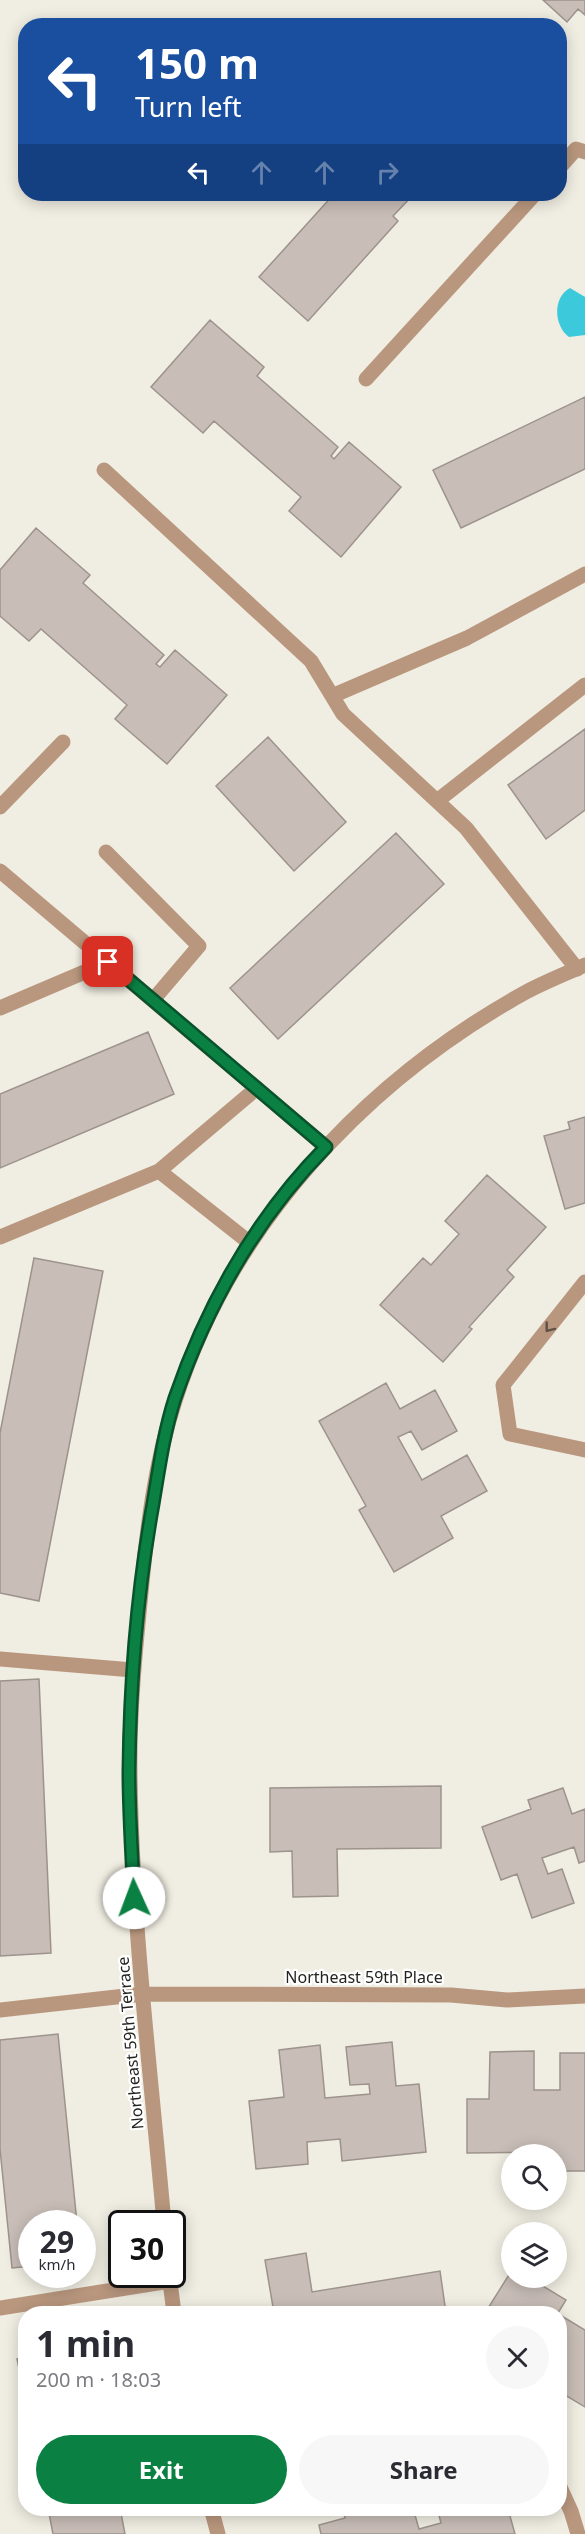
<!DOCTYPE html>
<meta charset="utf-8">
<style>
body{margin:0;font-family:"Noto Sans",sans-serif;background:#f7f7f7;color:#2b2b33;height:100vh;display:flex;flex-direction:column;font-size:22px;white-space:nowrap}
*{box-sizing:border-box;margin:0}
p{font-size:20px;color:#7c7c81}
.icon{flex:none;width:33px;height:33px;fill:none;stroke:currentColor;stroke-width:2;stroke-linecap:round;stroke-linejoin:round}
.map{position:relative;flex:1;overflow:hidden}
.panel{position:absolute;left:18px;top:2306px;width:549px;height:210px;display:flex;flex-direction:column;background:#fff;border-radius:24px;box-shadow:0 3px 15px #0003}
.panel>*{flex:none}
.top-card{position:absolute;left:18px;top:18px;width:549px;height:183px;border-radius:24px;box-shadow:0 3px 15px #0003;background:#1a4fa0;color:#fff;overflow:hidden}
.controls{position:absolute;left:501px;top:2144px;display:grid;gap:12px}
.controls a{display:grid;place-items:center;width:66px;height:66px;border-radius:50%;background:#fff;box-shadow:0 3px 15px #0003;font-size:30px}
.speed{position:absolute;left:18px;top:2210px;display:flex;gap:12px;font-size:30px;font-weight:700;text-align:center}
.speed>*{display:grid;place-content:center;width:78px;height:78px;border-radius:50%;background:#fff;box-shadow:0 3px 15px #0003;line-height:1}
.speed small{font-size:15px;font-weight:400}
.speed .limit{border:3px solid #111;border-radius:9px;background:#fff;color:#111}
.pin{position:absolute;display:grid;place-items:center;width:51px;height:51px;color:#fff;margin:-26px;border-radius:12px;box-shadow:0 3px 9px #0006}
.me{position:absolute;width:66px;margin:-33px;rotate:358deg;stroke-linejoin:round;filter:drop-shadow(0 0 4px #0008)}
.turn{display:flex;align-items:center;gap:21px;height:126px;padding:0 18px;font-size:27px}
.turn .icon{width:78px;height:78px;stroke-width:2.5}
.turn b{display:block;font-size:42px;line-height:51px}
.lanes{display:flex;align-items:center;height:57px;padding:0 18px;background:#0003;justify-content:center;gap:30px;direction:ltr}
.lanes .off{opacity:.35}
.round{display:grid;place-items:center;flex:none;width:63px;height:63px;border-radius:32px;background:#f7f7f7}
.overview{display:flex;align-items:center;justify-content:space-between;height:102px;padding:0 18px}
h1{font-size:36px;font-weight:700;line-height:45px}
.cta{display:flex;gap:12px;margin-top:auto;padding:12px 18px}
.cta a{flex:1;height:69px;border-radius:36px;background:#0b8043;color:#fff;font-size:24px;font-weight:700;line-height:69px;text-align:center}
.cta a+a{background:#f7f7f7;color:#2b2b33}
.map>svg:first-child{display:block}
.water{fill:#3cc9db}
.building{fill:#c8bdb7;stroke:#9d938d;stroke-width:1.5}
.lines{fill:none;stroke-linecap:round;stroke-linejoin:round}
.service{stroke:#b9977e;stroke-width:15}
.minor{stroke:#b9977e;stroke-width:15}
.oneway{stroke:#5f5145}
.route-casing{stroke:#07532c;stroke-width:15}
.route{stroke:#0b8043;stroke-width:10}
.labels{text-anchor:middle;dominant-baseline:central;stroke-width:4.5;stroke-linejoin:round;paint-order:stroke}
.street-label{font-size:16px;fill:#23231f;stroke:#fff}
</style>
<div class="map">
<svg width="585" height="2534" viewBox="0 0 585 2534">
<rect width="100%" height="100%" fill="#f0ede2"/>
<path class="water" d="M570 288 585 297V335L569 337C554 326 552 298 570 288Z"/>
<path class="building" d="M543 0H585V15L578 9 567 22Z
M334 194H414L393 216 398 221 308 321 259 277Z
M210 320 264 367 257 376 338 447 331 456 334 459 349 442 401 487 341 557 289 511 301 497 214 421 203 433 151 387Z
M585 397V469L461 528 433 470Z
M36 528 90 575 83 583 164 655 156 664 160 667 175 650 227 695 167 764 115 719 127 705 41 629 29 641 0 616V570Z
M585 729V810L546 839 508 785Z
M268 737 346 822 294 871 216 786Z
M396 833 444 884 278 1039 230 988Z
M148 1032 174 1094 0 1168V1094Z
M585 1117V1203L565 1209 544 1136 570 1129 568 1122Z
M487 1175 546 1227 507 1270 514 1277 469 1327 472 1329 443 1362 380 1305 423 1258 431 1265 459 1234 445 1221Z
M34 1258 103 1271 39 1601 0 1593V1433Z
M386 1383 400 1409 435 1390 457 1431 422 1450 411 1431 398 1437 422 1480 467 1455 487 1491 441 1516 453 1538 394 1572 359 1510 366 1506 319 1421Z
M39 1679 51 1953 0 1956V1681Z
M441 1786V1848L337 1849 338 1896 293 1897 292 1851 270 1852V1788Z
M563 1788 572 1814 585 1809V1861L579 1863 574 1847 542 1858 548 1874 562 1869 574 1903 532 1918 517 1874 501 1880 482 1827 531 1809 528 1800Z
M58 2034 77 2223H32V2266L12 2268 0 2149V2040Z
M392 2042 396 2086 419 2084 426 2152 342 2161 340 2139 307 2142 308 2164 256 2169 249 2101 284 2097 279 2050 320 2045 325 2098 370 2094 369 2084 350 2085 346 2047Z
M534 2051V2090H560V2053H585V2171H556V2154L548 2152 467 2153V2099H489L490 2052Z
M306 2253 312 2292 440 2271 446 2313H274L265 2260Z
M512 2270V2277H528L566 2300 558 2313H485Z
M560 2315 585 2330V2407L560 2392Z
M26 2358V2401L17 2359Z
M48 2508H120L125 2534H53Z
M343 2508H387L388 2511 413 2508 419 2529 441 2523 437 2508H484L486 2515 508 2509 515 2534H321L319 2525 345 2518Z"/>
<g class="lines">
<path class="service" d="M560 167 576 149 585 152
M366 379 535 194
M104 470 311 661 343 714 466 828 577 969
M332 696 467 638 585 574
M437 801 585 685
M0 807 63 742
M106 852 199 946 153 1000
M0 871 326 1147
M0 1008 108 962
M159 1171 250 1243
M0 1237 159 1171 257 1088
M0 1659 133 1670
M0 2010 143 1994
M0 2308 170 2281"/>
<path class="minor" d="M585 1282 503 1385 510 1434 585 1450
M143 1994 451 1995 507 2000 585 1996
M164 2223C151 2074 132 1924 130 1774 129 1714 135 1653 141 1593 147 1529 155 1462 175 1401 231 1224 365 1081 526 992 545 982 565 974 585 965
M169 2274 174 2313
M560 2487 571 2511 578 2534
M211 2508 218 2534"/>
</g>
<defs><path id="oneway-chevron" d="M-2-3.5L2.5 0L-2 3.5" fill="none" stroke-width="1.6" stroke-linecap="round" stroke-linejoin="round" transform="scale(1.5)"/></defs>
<use class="oneway" href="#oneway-chevron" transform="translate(549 1328) rotate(128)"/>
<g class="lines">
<g class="route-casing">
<path id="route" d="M108 962 326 1147C257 1217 207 1305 175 1398 164 1432 159 1468 153 1504 137 1592 130 1682 129 1771 129 1813 132 1856 134 1898"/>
</g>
<use href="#route" class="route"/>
</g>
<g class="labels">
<g class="street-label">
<text x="364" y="1977">Northeast 59th Place</text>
<text transform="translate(130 2043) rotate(-95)">Northeast 59th Terrace</text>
</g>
</g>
</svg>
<div class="controls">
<a><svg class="icon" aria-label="search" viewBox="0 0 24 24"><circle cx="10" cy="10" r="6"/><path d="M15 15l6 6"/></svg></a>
<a><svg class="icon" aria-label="layers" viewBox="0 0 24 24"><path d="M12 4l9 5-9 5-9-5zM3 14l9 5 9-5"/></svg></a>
</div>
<div class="speed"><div>29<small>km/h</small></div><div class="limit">30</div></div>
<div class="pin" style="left:108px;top:962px;background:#d93025"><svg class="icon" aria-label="arrive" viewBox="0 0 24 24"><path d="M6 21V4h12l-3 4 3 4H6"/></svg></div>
<svg class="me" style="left:134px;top:1898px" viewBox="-20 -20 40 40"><circle r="19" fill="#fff"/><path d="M0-13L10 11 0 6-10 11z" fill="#0b8043"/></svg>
<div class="top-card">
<div class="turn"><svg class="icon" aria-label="left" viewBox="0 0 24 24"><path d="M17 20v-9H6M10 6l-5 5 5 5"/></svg><div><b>150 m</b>Turn left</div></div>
<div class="lanes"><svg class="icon" aria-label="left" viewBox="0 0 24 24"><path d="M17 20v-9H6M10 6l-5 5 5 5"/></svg><svg class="icon off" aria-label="ahead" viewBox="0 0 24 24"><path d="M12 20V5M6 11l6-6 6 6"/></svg><svg class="icon off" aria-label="ahead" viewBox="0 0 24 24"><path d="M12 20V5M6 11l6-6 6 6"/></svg><svg class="icon off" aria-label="right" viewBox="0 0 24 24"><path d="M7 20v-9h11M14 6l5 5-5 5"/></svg></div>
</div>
<section class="panel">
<div class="overview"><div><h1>1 min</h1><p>200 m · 18:03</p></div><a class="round"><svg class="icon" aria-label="close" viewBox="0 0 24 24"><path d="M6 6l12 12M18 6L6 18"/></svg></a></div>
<div class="cta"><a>Exit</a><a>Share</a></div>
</section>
</div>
